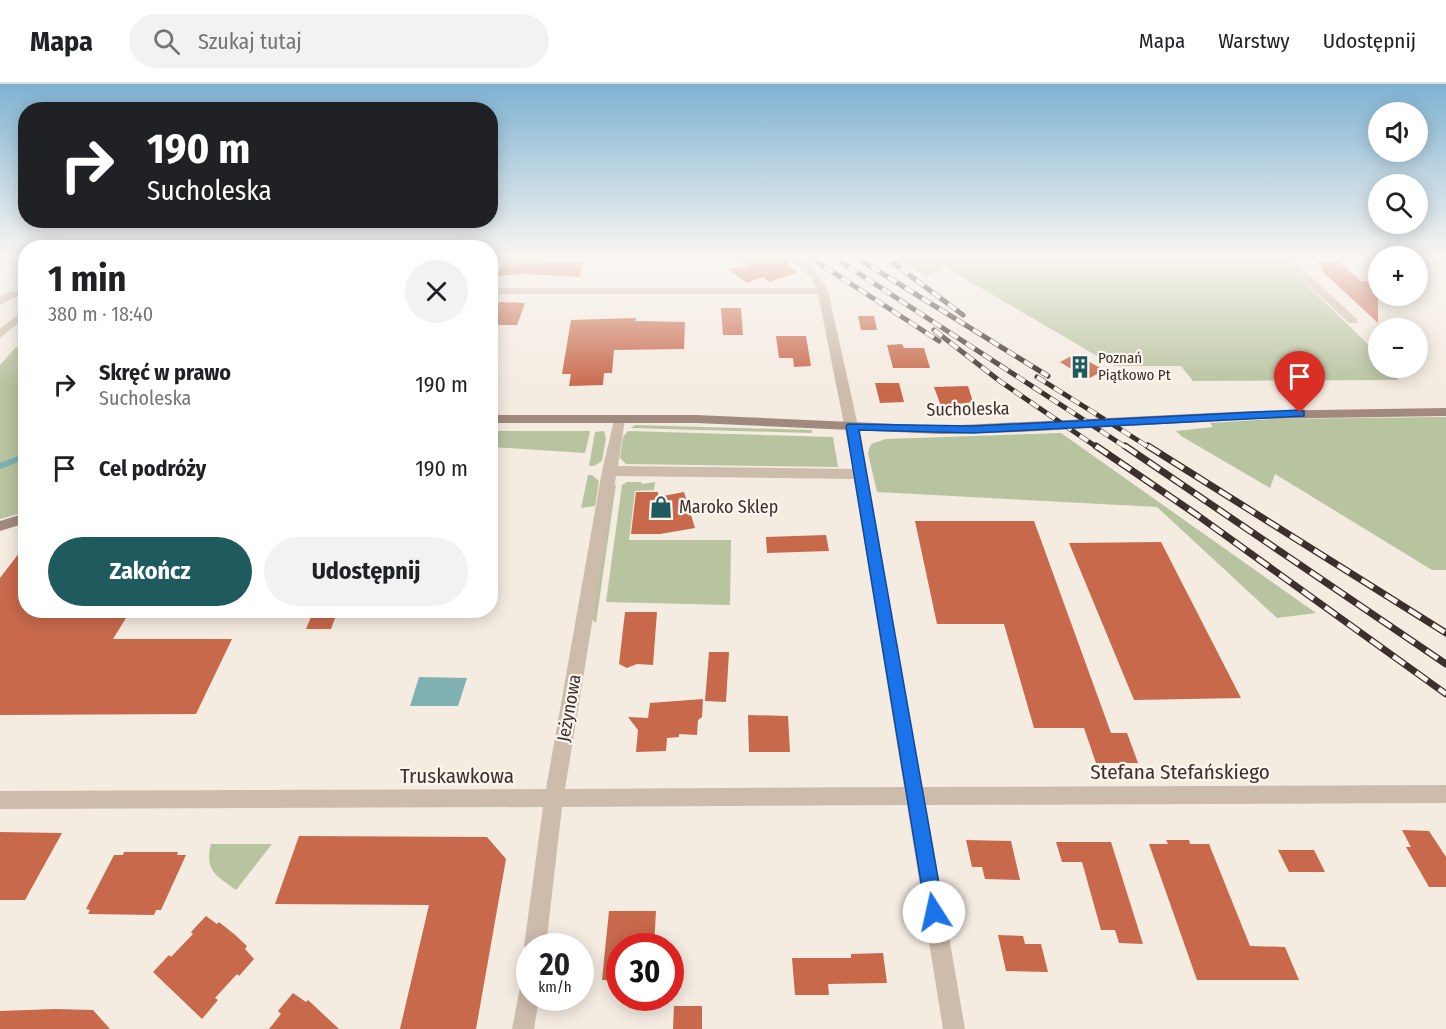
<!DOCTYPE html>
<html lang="pl">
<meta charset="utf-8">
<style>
body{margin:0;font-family:"Fira Sans Condensed",sans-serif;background:#f2f2f2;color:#202124;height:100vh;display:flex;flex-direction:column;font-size:22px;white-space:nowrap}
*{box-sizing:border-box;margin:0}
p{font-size:20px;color:#757577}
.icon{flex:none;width:33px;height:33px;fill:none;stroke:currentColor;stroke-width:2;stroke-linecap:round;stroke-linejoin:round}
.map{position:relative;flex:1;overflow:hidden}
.details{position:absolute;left:18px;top:156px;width:480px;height:378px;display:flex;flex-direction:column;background:#fff;border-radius:24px;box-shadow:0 3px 15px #0003}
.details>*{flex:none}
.top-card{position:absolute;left:18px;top:18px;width:480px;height:126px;border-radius:24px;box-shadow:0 3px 15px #0003;background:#202124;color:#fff;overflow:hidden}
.buttons{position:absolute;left:1368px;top:18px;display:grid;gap:12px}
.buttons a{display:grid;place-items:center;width:60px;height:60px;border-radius:50%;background:#fff;box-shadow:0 3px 15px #0003;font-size:30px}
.speed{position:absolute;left:516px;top:849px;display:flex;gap:12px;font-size:30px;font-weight:700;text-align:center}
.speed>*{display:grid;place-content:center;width:78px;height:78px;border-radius:50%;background:#fff;box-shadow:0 3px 15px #0003;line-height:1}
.speed small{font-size:15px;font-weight:400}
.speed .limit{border:9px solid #d22;background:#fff;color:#111}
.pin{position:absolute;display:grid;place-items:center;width:51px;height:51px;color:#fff;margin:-62px -26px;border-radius:50% 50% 50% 0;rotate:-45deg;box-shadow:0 0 6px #0007}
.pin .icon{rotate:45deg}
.me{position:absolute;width:66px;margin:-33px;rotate:350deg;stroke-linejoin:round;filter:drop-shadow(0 0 4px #0008)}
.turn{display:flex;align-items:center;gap:21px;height:126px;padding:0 30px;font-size:27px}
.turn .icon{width:78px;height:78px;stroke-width:2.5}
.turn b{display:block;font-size:42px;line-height:51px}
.round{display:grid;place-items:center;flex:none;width:63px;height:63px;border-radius:32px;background:#f2f2f2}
.overview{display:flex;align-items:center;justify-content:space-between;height:102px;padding:0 30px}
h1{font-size:36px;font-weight:700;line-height:45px}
.action{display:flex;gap:12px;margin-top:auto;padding:12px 30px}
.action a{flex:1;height:69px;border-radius:36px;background:#1f5a5e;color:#fff;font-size:24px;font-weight:700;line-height:69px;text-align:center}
.action a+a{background:#f2f2f2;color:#202124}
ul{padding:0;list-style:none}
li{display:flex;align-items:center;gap:18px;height:84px;padding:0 30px}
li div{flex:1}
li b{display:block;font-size:22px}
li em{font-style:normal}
header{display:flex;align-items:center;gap:36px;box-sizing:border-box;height:84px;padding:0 30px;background:#fff;border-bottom:2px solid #e0e0e0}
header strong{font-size:28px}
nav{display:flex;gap:33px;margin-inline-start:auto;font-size:21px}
.search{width:420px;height:54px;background:#f2f2f2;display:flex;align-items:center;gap:15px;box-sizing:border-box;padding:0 21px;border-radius:33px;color:#757577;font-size:22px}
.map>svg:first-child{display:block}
.green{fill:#b8c4a0}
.water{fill:#7fb0b2}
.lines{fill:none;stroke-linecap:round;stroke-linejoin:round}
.stream{stroke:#7fb0b2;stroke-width:6}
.building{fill:#c8694b}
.street{fill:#cdbbac;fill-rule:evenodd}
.secondary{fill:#a18a7d;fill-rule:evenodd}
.rail-far1-casing{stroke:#3b302b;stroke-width:5}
.rail-casing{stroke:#3b302b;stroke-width:7}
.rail-far1{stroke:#fbf5ee;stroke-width:4;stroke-dasharray:10;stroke-linecap:butt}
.rail{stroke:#fbf5ee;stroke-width:4.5;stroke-dasharray:14;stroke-linecap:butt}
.route{fill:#1a73e8;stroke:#114b97;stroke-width:1.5}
.labels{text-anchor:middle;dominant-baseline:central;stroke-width:4.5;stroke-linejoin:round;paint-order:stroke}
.far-poi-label{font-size:15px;fill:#3b302b;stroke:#fbf5ee;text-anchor:start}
.street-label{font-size:18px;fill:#3b302b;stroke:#fbf5ee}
.poi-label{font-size:18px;fill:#3b302b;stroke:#fbf5ee;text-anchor:start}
.near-street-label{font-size:21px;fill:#3b302b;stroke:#fbf5ee}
</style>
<header>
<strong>Mapa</strong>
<div class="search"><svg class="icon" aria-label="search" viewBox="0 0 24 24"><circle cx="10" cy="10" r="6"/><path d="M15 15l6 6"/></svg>Szukaj tutaj</div>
<nav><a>Mapa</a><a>Warstwy</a><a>Udostępnij</a></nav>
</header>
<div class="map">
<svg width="1446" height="945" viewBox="0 0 1446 945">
<rect width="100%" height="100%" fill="#f4ebe1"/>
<path class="green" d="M897 172H1277L1378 270V284H1393L1401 291 1397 296 1193 297 1181 282H1114L945 183 925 192Z
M16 263H25V428L0 435V281Z
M1446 333V486H1432L1275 390 1270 404 1181 352 1176 347 1213 343 1210 339 1273 335Z
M635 341 812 346V349L631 344Z
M491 347H589L590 348 585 369 491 363Z
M604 347 606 354 602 377 594 382H589L595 348Z
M628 347 833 353 838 383 626 380 620 374 623 353Z
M1061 349 1316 529 1277 534 1157 423 877 408 868 369 871 360 886 355Z
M588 391H592L599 397 595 422 581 424Z
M627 398H641L642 400 655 398 654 406 635 407 629 456H731L730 521 606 518 622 401Z
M616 400 596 539 592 535 613 403Z
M211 760H272L236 806C217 792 204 787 211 760Z"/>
<path class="water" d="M419 593 467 594 458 622H410Z"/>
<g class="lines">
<path class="stream" d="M0 382 26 372"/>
</g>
<path class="building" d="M505 172H543L541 178H583L580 193 524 190 497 192Z
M734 172H774L783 178 788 177 790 183 797 188 770 198 763 193 747 199 728 185 748 182Z
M1316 178H1339L1361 197H1367L1378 207V239L1321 186H1324Z
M500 218 525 219 517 241H490V220Z
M721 224H741L743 251H723Z
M858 232H874L877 246H861Z
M636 234 635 237 685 238 684 265 614 266 612 289H604L603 301 569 302 571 290H562L571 236Z
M776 252H806L811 282 794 283 793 274H779Z
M902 260 904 264H924L930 284H893L887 261Z
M1075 270 1104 286 1088 295 1060 278Z
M875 299H899L904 318 880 319Z
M968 302 973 318 941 322 934 303Z
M636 408H658V413L684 408 695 444 660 450H631Z
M915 437H1034L1111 649H1127L1138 679H1096L1084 644H1034L1004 540H937Z
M826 451 829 467 767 469 766 453Z
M1161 458 1241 614 1134 616 1069 459Z
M26 460V526H131L113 555H232L196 630 0 631V494Z
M314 526H338L331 545H306Z
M625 528H657L653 581 637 580 627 584 619 580Z
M709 568H729L726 618 705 617Z
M703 615 702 633 698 636 697 651 679 650V653L667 654 666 667 636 668 638 646 628 633 648 634 650 619Z
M748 631 788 632 790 668H749Z
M1402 746 1429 747 1446 773V803H1429L1406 763H1411Z
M0 748 62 749 25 816H0Z
M299 752 487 753 506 775 476 945H400L429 821 275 820Z
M966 756 1011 757 1020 796 985 795 982 783H972Z
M1166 756H1189L1190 760H1209L1250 862 1285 863 1299 896H1197L1149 760H1168Z
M1056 758H1111L1143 860 1119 859 1115 846H1101L1082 778H1062Z
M1278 766H1314L1325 788H1289Z
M124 768H178L177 771H186L161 826H156L154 831 88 830 90 826 86 825 114 771H123Z
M609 827H656L654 862H620V897L602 896Z
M206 832 217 840 219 838 234 850 247 862 245 865 254 875 239 892 237 890 215 914 218 916 202 935 153 888 169 871 171 873 193 850 191 848Z
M998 851 1023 852 1025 860H1041L1048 888 1006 887Z
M883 869 887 899 828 900 829 911H795L792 874H851V870Z
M293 909 306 918 308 916 339 945H269L281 930 278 927Z
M674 922H702V945H673Z
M55 925 93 926 110 945H0V927Z"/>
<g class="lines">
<path class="street" d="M786 172C807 172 820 190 828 207L858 342 922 703 1446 701V719L926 721 965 945H943L907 721 562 723 546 862H530V870L524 862 543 723 0 725V707L546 705 602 387 615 332H623L625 335 618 382 853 385 818 210H490V204H816L812 194ZM616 392 854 395 904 703 565 705Z
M1277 172H1288L1357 235V239H1349Z
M1431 172H1443L1446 174V182Z
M26 205V211L16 213 0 221V213L9 208Z
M26 224V233L0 254V245Z
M530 890V914H539L534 945H512L522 893Z"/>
<path class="secondary" d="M1446 324V332L1253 335 1020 348 941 350 696 339H490V331H696L941 342 1253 327Z
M26 429V439L0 447V437Z"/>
<g class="rail-far1-casing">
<path id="rail-far1" d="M808 172 939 257
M832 172 1127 364
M854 172 1048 292
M884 172 963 231
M934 246 1001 298 1098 364
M1037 293 1150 364"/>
</g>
<g class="rail-casing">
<path id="rail" d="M1096 362 1197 431 1446 610
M1125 362 1446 580
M1148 362 1446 549"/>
</g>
<use href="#rail-far1" class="rail-far1"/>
<use href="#rail" class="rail"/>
</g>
<linearGradient id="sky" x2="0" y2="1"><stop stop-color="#7eb2d2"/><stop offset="0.57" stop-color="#faf6f2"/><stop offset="1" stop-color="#faf6f2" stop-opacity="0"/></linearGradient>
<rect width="1446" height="304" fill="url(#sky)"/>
<path class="route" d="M1300 326 1304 327V332L973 349 859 346 944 828 941 835 934 838 927 835 846 342 848 340 973 342Z"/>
<defs>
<g id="building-bare" transform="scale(1.8)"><path d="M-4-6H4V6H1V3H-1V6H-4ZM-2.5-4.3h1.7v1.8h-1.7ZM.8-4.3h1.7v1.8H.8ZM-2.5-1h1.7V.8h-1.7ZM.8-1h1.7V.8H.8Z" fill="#1f5a5e" stroke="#fbf5ee" stroke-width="2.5" paint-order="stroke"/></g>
<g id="shop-bare" transform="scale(1.8)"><path d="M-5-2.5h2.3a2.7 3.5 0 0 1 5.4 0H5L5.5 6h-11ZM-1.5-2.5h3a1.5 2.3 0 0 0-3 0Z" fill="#1f5a5e" stroke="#fbf5ee" stroke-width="2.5" paint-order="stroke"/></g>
</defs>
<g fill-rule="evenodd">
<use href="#building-bare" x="1080" y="283"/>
<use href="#shop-bare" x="661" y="423"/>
</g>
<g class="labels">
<g class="far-poi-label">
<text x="1098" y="274">Poznań<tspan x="1098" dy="17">Piątkowo Pt</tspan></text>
</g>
<g class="street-label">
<text transform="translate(968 325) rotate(-1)">Sucholeska</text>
<text transform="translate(569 624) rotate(-80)">Jeżynowa</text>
</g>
<g class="poi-label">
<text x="679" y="423">Maroko Sklep</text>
</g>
<g class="near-street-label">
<text x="1180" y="688">Stefana Stefańskiego</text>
<text x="457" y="692">Truskawkowa</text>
</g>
</g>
</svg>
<div class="buttons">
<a><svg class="icon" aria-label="sound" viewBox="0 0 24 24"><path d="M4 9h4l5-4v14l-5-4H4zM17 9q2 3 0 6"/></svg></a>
<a><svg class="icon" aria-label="search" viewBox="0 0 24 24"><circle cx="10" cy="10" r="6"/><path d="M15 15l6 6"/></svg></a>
<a>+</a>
<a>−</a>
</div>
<div class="speed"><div>20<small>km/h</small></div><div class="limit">30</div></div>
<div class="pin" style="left:1300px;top:329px;background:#d93025"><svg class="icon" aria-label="arrive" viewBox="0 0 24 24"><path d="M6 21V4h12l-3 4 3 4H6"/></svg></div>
<svg class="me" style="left:934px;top:828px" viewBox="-20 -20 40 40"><circle r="19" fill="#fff"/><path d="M0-13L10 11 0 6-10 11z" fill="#1a73e8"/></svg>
<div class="top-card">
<div class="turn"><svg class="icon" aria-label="right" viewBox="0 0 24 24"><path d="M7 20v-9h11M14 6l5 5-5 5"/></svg><div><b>190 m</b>Sucholeska</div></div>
</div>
<section class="details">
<div class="overview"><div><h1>1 min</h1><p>380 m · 18:40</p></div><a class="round"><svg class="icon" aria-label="close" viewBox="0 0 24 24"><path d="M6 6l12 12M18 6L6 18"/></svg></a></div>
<ul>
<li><svg class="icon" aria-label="right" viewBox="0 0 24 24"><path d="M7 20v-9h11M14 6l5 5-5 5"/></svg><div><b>Skręć w prawo</b><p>Sucholeska</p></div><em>190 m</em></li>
<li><svg class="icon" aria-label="arrive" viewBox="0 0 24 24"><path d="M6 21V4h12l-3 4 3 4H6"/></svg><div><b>Cel podróży</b></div><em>190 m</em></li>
</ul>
<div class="action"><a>Zakończ</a><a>Udostępnij</a></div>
</section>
</div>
